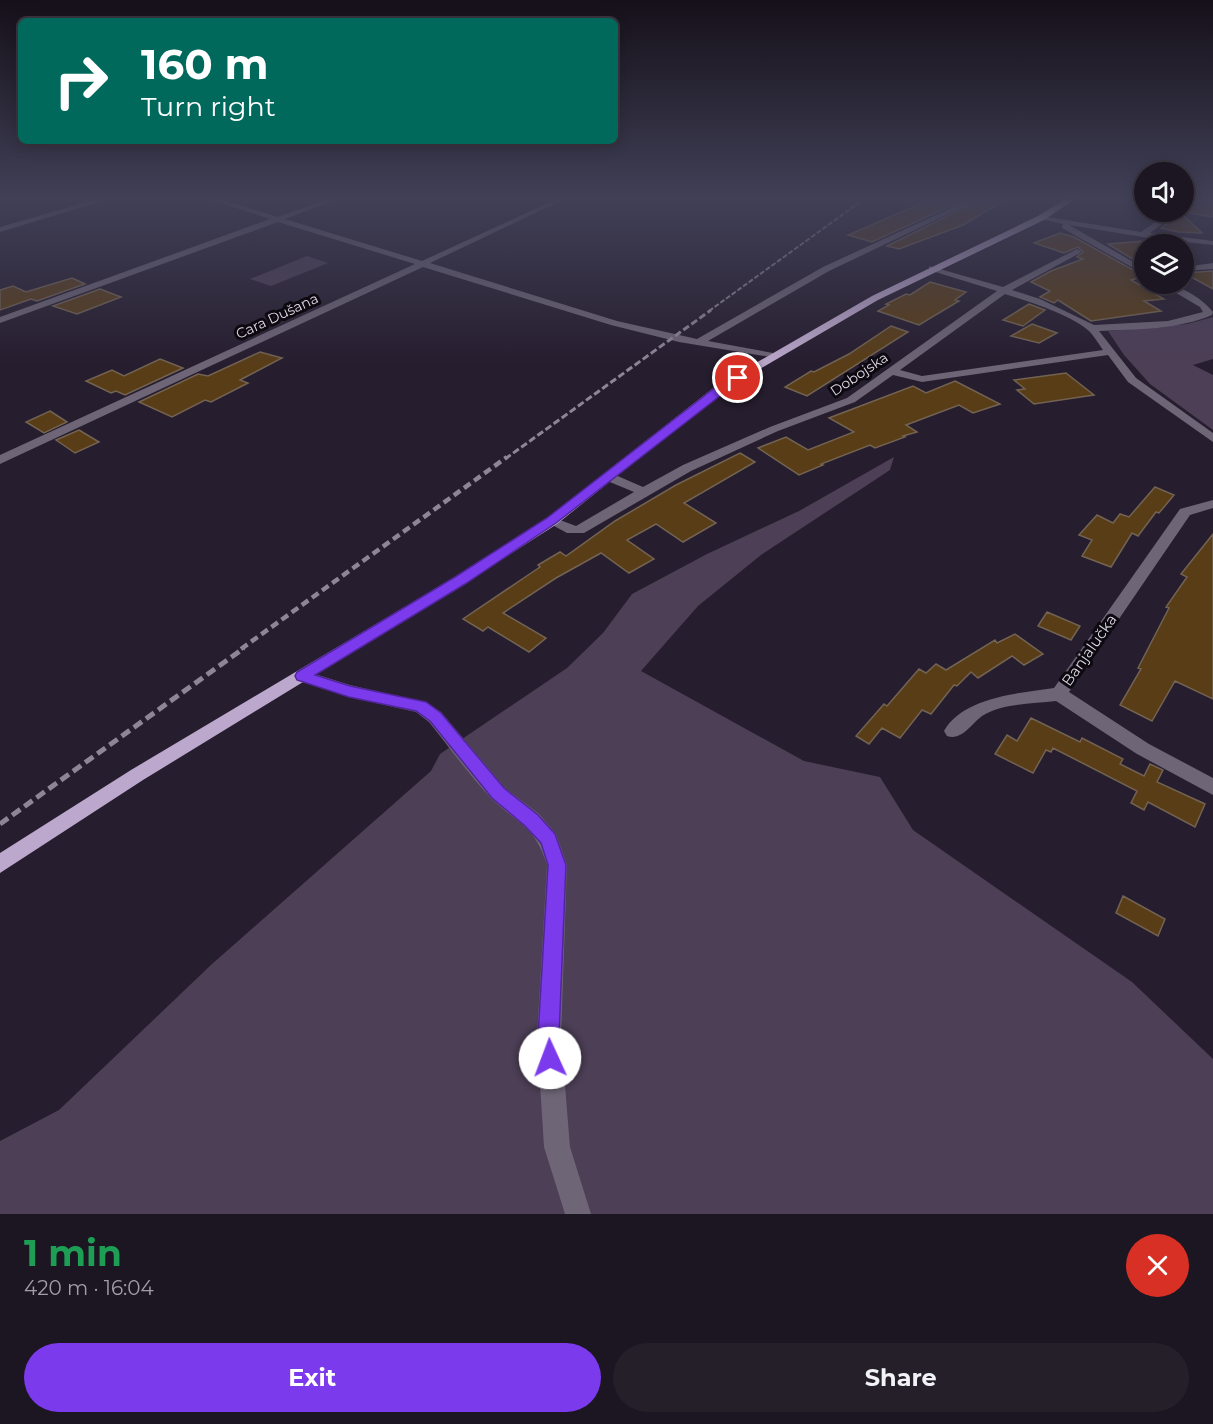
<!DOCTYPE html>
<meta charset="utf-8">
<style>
body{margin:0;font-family:Montserrat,sans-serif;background:#251f2a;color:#f1f3f6;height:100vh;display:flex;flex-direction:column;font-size:22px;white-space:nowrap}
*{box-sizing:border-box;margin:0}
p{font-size:20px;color:#a09fa5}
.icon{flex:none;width:33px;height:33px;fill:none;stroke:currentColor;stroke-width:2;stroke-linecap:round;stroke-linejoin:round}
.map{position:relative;height:1214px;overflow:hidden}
.side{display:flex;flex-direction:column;background:#1c1622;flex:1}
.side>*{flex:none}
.guide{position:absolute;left:18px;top:18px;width:600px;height:126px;border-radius:9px;box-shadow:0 3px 15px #0003,0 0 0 2px #3a3540;background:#00695c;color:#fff;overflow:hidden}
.fabs{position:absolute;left:1134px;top:162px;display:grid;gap:12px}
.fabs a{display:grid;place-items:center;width:60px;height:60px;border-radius:50%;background:#1c1622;box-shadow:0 3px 15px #0003,0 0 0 2px #3a3540;font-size:30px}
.pin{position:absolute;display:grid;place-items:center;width:51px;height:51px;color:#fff;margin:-26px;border:3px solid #fff;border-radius:50%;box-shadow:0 2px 6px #0007}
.me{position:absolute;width:66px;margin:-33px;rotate:358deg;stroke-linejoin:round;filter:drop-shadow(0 0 4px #0008)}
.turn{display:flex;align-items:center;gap:21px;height:126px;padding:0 24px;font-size:27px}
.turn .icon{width:78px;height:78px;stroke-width:2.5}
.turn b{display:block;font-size:42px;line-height:51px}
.round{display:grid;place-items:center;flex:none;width:63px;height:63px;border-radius:32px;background:#251f2a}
.head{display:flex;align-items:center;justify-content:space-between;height:102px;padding:0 24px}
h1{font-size:36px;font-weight:700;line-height:45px;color:#1e9e55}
.cta{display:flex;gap:12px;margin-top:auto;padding:12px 24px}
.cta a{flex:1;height:69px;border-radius:36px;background:#7c3aed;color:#fff;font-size:24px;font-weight:700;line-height:69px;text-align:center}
.cta a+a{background:#251f2a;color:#f1f3f6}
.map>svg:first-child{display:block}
.green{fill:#4c3f56}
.building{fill:#593d17;stroke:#726352;stroke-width:1.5}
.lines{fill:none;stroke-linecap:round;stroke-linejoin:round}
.minor{fill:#6e6576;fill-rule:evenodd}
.major{fill:#bca8cc;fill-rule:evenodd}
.rail-far3{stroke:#8d8694;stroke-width:2;stroke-dasharray:5 2;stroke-linecap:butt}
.rail-far2{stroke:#8d8694;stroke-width:3;stroke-dasharray:7 3;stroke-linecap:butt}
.rail-far1{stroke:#8d8694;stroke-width:4.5;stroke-dasharray:8 4.5;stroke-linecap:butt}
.rail{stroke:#8d8694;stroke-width:5;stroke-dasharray:10 5;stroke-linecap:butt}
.route{fill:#7c3aed;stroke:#51269a;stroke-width:1.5}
.labels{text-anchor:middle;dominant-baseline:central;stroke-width:6;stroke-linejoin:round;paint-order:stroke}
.far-street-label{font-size:14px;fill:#ddd7e2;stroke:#0d0910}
.street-label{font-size:15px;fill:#ddd7e2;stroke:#0d0910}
</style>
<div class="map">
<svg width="1213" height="1214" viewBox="0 0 1213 1214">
<rect width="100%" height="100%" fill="#261d2e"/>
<path class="green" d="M307 256 328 263 271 286 250 279Z
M1213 317V359L1193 365 1213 375V430L1150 384 1124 355 1108 331 1187 324Z
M894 457 890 470 761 555 698 606 641 671 804 761 880 777 913 830 1132 982 1213 1059V1214H0V1141L59 1110 212 964 431 771 440 754 567 668 603 633 632 594 707 554 799 511Z"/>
<path class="building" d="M936 197H970L872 242 848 235Z
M986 197H1010L963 225 899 249 887 246Z
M1200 197H1213V217L1184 212Z
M1178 215 1185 217 1202 233 1179 232 1161 228Z
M1060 233 1074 237 1144 276 1131 280 1164 299 1144 301 1161 311 1091 321 1058 300 1054 303 1040 297 1050 291 1031 282 1051 271 1083 259 1077 257 1083 252 1078 247 1064 253 1034 243Z
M1144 241V266L1108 244Z
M1213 271V289L1184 273Z
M72 278 85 284 37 301 31 299 0 310V290L13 286 26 292Z
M930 282 966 292 955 300 959 301 919 325 878 311 889 305 886 304 906 294 910 295Z
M100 289 121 297 77 314 53 306Z
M1029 304 1045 310 1023 326 1003 320Z
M1032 324 1057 333 1039 343 1011 336Z
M891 326 908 332 807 396 785 387 811 371 814 372 849 354Z
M260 352 282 358 240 380 248 383 211 402 205 400 172 417 139 402 198 374 208 376Z
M160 359 183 368 125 395 116 391 111 393 86 381 112 370 124 376Z
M1066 373 1094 395 1034 404 1017 390 1025 389 1014 380Z
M955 381 1000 404 973 413 959 405 906 425 917 432 903 436 905 437 875 448 870 445 821 464 823 465 799 475 758 448 786 437 808 450 854 432 829 418 913 386 926 393Z
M50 411 67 422 44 433 26 422Z
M79 430 99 442 75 453 56 440Z
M740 453 755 462 684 503 716 523 683 542 656 524 627 540 654 559 629 573 601 553 556 578 503 613 546 638 529 652 488 627 483 631 463 619 540 567 538 565 560 552 566 556 615 521 676 485Z
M1155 487 1174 495 1159 513 1156 512 1138 536 1132 533 1111 567 1082 556 1092 540 1079 535 1097 515 1113 523 1120 514 1129 517Z
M1213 534V699L1175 681 1152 721 1120 705 1141 669 1138 668 1169 608 1166 607 1187 577 1181 574Z
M1047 612 1080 626 1071 640 1038 626Z
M1015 634 1043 654 1024 665 1012 656 978 678 971 672 957 686 954 685 931 714 922 710 900 738 882 728 869 744 856 736 884 704 887 706 919 669 926 673 936 664 946 670 995 640 997 643Z
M1031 718 1080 742 1082 738 1123 759 1120 764 1144 776 1150 764 1163 770 1157 782 1205 804 1195 827 1148 802 1144 810 1131 803 1137 791 1053 748 1051 752 1046 750 1033 773 995 754 1007 735 1017 741Z
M1123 896 1165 919 1158 936 1116 913Z"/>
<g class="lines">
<path class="minor" d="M104 197H115L0 232V227Z
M202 197H213L278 217 333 197H342L285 219 422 261 561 197H569L430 263 617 321 697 339 823 267 975 197H984L829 271 708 341 773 353 777 354V358L679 342 611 325 423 267 0 464V455L415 264 278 222 0 323V317L270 219Z
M1190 197H1198L1184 206V201Z
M1170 212H1178L1150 233 1213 241V245L1143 237 1069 225 1144 268V274L1062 228 1063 224 1037 218 1041 216 1141 232Z
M1077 249 1081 251 1080 253 1012 290 1040 299 1094 325 1168 321 1203 312 1200 307 1161 284C1179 284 1202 298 1213 312L1212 315C1176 330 1138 329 1099 331L1136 378 1213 433V442L1128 382 1108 355 922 382 893 375 855 402 778 431 691 471 584 533H567L545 521 552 517 576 526 634 492 605 480 603 477 605 474H613L643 487 683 465 770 427 847 398 997 291 929 270V266L1003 287ZM1005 294C1028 301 1072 315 1089 331 1094 336 1099 344 1103 350L922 376 900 370Z
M1213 263V269L1184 271V267Z
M1213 500V508L1190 515 1069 692 1149 744 1213 778V795L1137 754 1056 701C1033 704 1003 703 982 716 971 724 962 741 947 736L944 731C963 697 1020 693 1054 688L1180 509Z
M302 670 350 685 427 703 441 712 505 788 539 814 556 834 567 865 561 1036 570 1147 591 1214H565L544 1147 537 1036 547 865C534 824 518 825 491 798 469 775 449 747 429 722L416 712 349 697 296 680 294 676 296 672Z"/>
<path class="major" d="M1069 197H1078L1044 220 878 300 724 390 557 524 465 583 143 780 0 873V853L131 770 455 577 547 518 716 386 872 296 1038 216Z"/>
<path class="rail-far3" d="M709 311 867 197"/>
<path class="rail-far2" d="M505 459 711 310"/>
<path class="rail-far1" d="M241 649 507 457"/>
<path class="rail" d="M0 824 244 648"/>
</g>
<linearGradient id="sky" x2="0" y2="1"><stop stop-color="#151019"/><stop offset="0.54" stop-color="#414057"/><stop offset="1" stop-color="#414057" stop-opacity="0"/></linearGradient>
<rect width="1213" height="367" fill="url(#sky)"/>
<path class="route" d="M734 375 743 378 556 523 465 584 315 675 350 686 426 702 441 713 504 788 538 815 555 834 566 865 559 1036 561 1058 558 1066 550 1069 543 1066 540 1058 538 1036 548 865 541 843 525 826 492 798 430 721 416 711 349 697 297 680 295 676 297 672 455 577 547 518 717 386Z"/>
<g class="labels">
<g class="far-street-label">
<text transform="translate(277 316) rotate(-25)">Cara Dušana</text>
<text transform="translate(859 374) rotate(-34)">Dobojska</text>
</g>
<g class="street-label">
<text transform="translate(1089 650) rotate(-55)">Banjalučka</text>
</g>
</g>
</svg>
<div class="fabs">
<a><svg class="icon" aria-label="sound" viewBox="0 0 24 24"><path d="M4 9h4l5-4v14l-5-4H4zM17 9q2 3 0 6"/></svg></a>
<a><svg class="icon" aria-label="layers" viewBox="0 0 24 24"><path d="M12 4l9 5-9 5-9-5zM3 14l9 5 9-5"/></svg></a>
</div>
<div class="pin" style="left:738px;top:378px;background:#d93025"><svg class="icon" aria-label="arrive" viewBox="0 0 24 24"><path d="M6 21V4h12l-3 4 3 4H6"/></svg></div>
<svg class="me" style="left:550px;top:1058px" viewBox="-20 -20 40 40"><circle r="19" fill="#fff"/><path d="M0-13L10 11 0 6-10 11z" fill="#7c3aed"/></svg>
<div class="guide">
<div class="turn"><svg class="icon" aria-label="right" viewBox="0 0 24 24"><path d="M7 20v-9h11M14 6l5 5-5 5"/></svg><div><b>160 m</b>Turn right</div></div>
</div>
</div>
<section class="side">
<div class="head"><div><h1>1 min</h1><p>420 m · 16:04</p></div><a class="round" style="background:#d93025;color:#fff"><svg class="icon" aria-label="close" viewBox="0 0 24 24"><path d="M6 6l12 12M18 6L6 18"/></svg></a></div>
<div class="cta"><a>Exit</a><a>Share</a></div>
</section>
